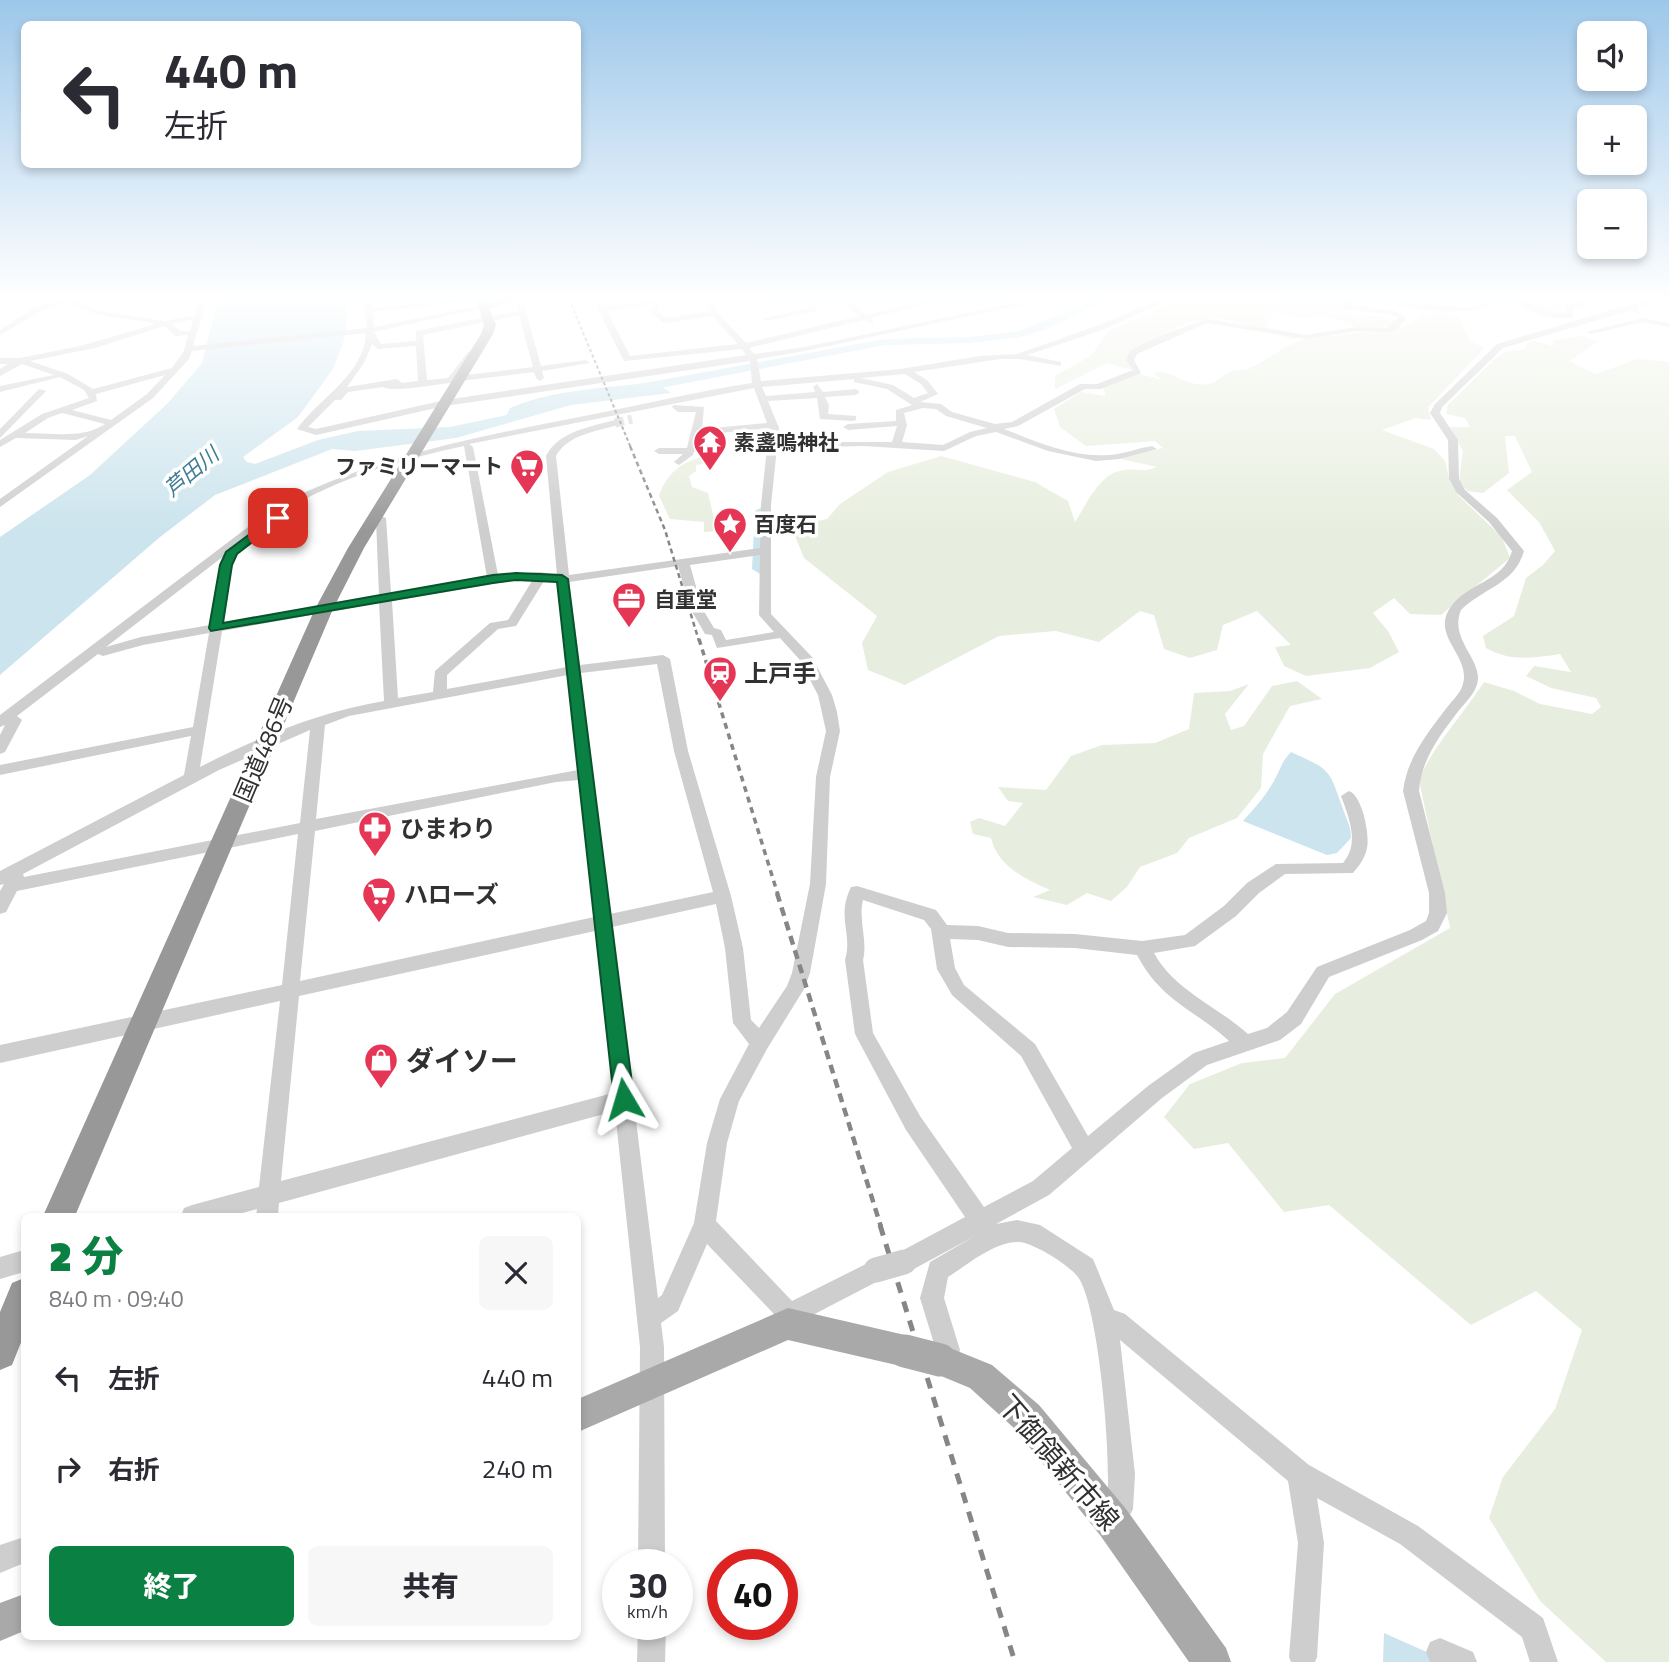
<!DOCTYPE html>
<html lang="ja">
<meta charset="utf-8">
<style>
body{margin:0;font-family:"Titillium Web","Noto Sans JP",sans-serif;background:#f7f7f7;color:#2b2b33;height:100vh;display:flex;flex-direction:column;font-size:26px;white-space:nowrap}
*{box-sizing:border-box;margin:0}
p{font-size:23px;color:#7c7c81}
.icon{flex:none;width:38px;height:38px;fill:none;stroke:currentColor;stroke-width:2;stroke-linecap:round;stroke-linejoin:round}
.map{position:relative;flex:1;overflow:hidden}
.drawer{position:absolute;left:21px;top:1213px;width:560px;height:427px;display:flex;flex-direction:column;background:#fff;border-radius:10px;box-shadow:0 4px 10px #0003}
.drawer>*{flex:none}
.guide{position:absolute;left:21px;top:21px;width:560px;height:147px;border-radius:10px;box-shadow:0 4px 10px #0003;background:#fff;color:#2b2b33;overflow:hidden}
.controls{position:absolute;left:1577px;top:21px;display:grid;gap:14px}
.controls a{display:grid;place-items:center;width:70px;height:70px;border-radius:10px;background:#fff;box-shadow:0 4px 10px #0003;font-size:35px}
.speed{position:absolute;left:602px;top:1549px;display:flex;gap:14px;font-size:35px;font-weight:700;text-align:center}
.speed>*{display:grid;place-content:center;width:91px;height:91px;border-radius:50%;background:#fff;box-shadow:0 4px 10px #0003;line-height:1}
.speed small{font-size:18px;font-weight:400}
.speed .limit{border:10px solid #d22;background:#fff;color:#111}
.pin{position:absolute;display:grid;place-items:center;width:60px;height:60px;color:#fff;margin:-30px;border-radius:14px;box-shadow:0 4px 10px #0006}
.me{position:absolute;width:77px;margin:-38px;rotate:353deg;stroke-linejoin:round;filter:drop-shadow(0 0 5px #0008)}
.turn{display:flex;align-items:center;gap:24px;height:147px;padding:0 28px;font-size:32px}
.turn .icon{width:91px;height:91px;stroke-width:2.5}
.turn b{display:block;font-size:49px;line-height:60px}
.round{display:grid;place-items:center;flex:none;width:74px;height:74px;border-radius:10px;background:#f7f7f7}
.head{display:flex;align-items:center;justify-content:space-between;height:119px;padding:0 28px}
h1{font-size:42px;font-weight:800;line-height:52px;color:#0b8043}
.primary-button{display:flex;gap:14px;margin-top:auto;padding:14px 28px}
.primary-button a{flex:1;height:80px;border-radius:10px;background:#0b8043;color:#fff;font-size:28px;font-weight:800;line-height:80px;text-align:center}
.primary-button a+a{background:#f7f7f7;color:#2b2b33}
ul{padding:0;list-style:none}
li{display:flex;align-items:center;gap:21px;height:91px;padding:0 28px}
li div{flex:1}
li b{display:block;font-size:26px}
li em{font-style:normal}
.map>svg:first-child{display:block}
.green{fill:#e8eedf}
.water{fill:#cce4ed}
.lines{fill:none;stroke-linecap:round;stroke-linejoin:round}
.river{fill:#cce4ed;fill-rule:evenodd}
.minor-tunnel{stroke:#d6d6d6;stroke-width:9;stroke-dasharray:9 4.5;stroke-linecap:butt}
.minor{fill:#cecece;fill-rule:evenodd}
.major{fill:#a9a9a9;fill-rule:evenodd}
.highway{fill:#989898;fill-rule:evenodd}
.rail-far4{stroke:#868686;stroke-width:2;stroke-dasharray:3.5 2.5;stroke-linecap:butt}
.rail-far3{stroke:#868686;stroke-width:2.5;stroke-dasharray:5 3.5;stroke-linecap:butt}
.rail-far2{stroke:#868686;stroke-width:3.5;stroke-dasharray:6 5;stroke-linecap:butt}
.rail-far1{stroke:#868686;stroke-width:4.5;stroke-dasharray:9 6;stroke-linecap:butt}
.rail{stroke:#868686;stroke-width:5;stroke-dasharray:11 9;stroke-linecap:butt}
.minor-bridge{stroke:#cecece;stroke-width:25}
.major-bridge{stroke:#a9a9a9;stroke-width:33}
.route{fill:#0b8043;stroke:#07532c;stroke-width:2}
.labels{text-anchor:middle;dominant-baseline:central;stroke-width:7;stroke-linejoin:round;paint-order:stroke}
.far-poi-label{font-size:21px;font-weight:bold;fill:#313131;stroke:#fff;text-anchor:start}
.far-water-label{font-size:21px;font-style:italic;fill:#3e7c94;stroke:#fff}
.poi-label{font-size:24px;font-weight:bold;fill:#313131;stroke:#fff;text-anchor:start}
.street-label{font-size:24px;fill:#313131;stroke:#fff}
.near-poi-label{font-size:28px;font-weight:bold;fill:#313131;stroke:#fff;text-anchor:start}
.near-street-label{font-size:28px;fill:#313131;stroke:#fff}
</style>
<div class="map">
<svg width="1669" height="1662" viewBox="0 0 1669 1662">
<rect width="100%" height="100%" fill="#fff"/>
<path class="green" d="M1183 299H1340L1330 302 1349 309 1350 313C1365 317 1381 315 1396 321L1394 324 1358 332 1350 323 1322 316 1302 318 1273 312 1267 327 1304 335 1292 339 1218 318C1187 317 1157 338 1130 352L1127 358 1132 370 1107 363 1055 389V376L1092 355 1109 330Z
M1529 299H1590L1593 305 1566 309 1564 315 1536 310Z
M1443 313 1458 317 1470 341 1483 347 1481 352 1428 407 1431 420 1416 418 1382 430 1434 449 1445 461 1450 482 1458 495 1502 537 1510 558 1441 615 1410 614 1394 598 1373 613 1388 631 1399 652 1370 668 1306 676 1284 666 1275 647 1291 645 1257 611 1223 625 1217 650 1190 658 1164 649 1154 615 1140 611 1099 642 1056 631 999 636 905 685 868 670 862 643 877 616 804 558 791 526 827 519 840 504 888 472 941 456 1035 482 1068 501 1075 522C1087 504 1099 473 1124 470 1136 468 1144 473 1157 467L1117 458 1163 448 1155 441 1086 446 1060 427 1054 409 1081 392 1105 396 1104 387 1138 374 1164 380 1155 375V372C1172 370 1187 388 1208 384 1218 382 1223 375 1232 371 1237 369 1243 371 1248 369 1269 360 1285 344 1307 338L1399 329 1426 314Z
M1581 336 1599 341 1569 361 1596 374 1638 359 1669 362V1662H1606L1540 1601 1489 1518 1503 1477 1555 1409 1582 1330 1536 1291 1471 1325 1329 1205 1284 1212 1228 1143 1194 1149 1164 1117 1190 1084 1242 1063 1285 1058 1335 994 1450 928 1419 780C1430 750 1465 712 1484 682L1514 691 1540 704 1592 714 1601 707 1596 698 1551 688 1526 676 1534 666 1571 672 1560 654C1533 658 1511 662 1486 648L1483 636 1514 616 1526 578 1543 565 1555 551 1539 522 1507 490 1532 472 1515 436H1505L1509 473 1483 493 1467 491 1459 481 1463 451 1450 427H1470L1465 418 1446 414 1448 405 1495 359 1505 352 1526 349 1527 343 1534 341 1553 346V341Z
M717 456 716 462 696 465V471L689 476 692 487 708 493 717 531 704 532V522L670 519 659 496C667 470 690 455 717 456Z
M1297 681 1322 699 1290 706 1263 754 1261 788 1237 818 1189 838 1177 853 1140 867 1127 887 1111 901 1087 893 1067 905 1033 897 1050 890C1024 878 998 867 991 838L973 834 970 822 979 818 1005 826 1023 803 1008 801 998 787 1046 790 1071 756 1102 745 1155 743 1189 729 1194 693 1230 691 1249 684 1225 714 1231 730 1244 726 1272 686Z"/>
<path class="water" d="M218 299H345L347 320 343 344 333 369 298 417 243 457 247 462 255 464 318 440 358 431 450 427 507 415 510 408C554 389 608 388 655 382L671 393 571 405 456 438 355 451 332 449 215 495 160 537 0 675V537L90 475 168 403 202 363Z
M1291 752C1330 770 1328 767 1342 806 1346 819 1351 825 1351 838L1337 853 1327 855 1243 821C1256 807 1269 792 1277 775 1282 765 1283 760 1291 752Z
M1384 1633 1449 1662H1383Z"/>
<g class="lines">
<path class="river" d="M1095 299H1110L1045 330 1020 337 970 343 885 345 634 393 628 389 634 385 885 339 970 337 1020 331Z
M762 507 769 511 768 569 760 574 752 569 755 511Z"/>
<path class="minor-tunnel" d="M615 423 632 419"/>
<path class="minor" d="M59 299H77L98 311 165 321 190 316 194 318 199 299H207L193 346 367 328 363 299H371L372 308 458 299 476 300 373 312 374 327 484 305 488 307 374 332 381 344 416 341V331L518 311 516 305 520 303 524 305 541 366 586 360 590 363 542 371 544 378 540 381 536 378 534 372 460 381 456 379 451 383C437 384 392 393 383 387L348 392 341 400H335L308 427 316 429 445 400 746 355 742 349 624 361 593 299H601L604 306 659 299H681L661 303 658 311 665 318 710 311 704 299H712L717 312 746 343 859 316 839 299H848L867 315 930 299H944L871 318 874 324 864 320 749 348 754 354 805 347 1033 299H1049L805 351 757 359 761 381 900 369 980 356 1017 354 1099 325 1160 299H1171L1105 329 1027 355 1061 362V366L1020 359H1000L914 372 927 380 938 394 920 402 941 404 952 412 995 424 1012 422 1080 384H1097L1133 370 1126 360 1130 351 1157 337 1206 319 1306 335 1357 327 1386 328 1398 318 1393 315 1345 309 1344 299H1354L1352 305 1395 311 1407 318 1398 329 1387 332 1357 331 1306 339 1207 323 1137 354 1134 360 1141 373 1101 389H1085L1018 426 1004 429C1037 442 1073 458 1109 455 1124 454 1138 448 1152 446L1157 449 1119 459 1096 461 1048 451 996 432 976 436 944 451 863 446 777 448 771 505V614L812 657 832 695 837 712 840 731 830 777 826 884 810 973 804 989 767 1049 739 1101 727 1143 716 1221 792 1301 876 1259 884 1262 887 1270 884 1278 805 1319 796 1332 788 1336 780 1332 773 1313 707 1244 678 1311 661 1323 664 1347 665 1564H638L640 1347 615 1111 279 1203 278 1216H256L257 1209 231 1216H181L184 1208 192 1205 259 1187 280 1001 0 1063V1045L282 985 298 834 17 891 6 912 0 914V891L4 884 0 885V871L184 775 191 736 0 775V765L193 727 209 633 143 645 103 656 98 654 17 716 22 720 5 752 0 754V735L5 725 0 727V715L273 508C370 457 473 438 579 417 637 406 694 392 752 383L750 361 445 406 316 435 297 429C319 398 364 375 366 333L192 351 189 359 153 398 0 507V499L88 436 76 440 16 438 0 447V440L42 414 89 398 84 390 60 377 0 392V386L54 375 22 364 0 376V369L8 364H0V358H20L80 346 156 324C126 316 95 320 69 301L41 311 0 335V330L35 307ZM653 304 650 311 663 323 712 316 738 344 630 356 607 311ZM519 315 533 367 458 376 471 356 479 354 468 352 448 378 427 380 423 335ZM193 319 190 331H181L172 324ZM164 326 176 336 188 335 184 351 172 368 93 389 68 374 30 361 95 348ZM372 344 378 349 416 346 418 381 402 383 397 379 347 387 364 363ZM905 374 921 384 928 393 914 398 893 385 861 378ZM165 375 147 394 111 420 72 410 97 401 96 394ZM854 379V382L887 389 912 405 896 410V421L848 424 843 427 848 430 897 426 892 442H777L779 428 768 401 817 398 820 419 853 421 856 420V416L828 414 829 405 825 397 856 395 860 392 856 389 823 392 817 384 813 387 815 392 766 396 762 387ZM754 388 767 423 702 429 704 407 674 405 672 407 678 412H696L687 448H659L654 451 659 454H683L674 462 679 465 693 455 700 435 769 428 761 505 760 548 569 575 556 456C567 435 597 431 618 425V421L615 420C590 427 559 431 546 456L557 575 541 572 498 575 473 447 469 444ZM923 408 936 409 946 416 987 428 970 432 943 445 902 442 907 425 904 413ZM62 413 105 424C84 439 50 433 25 433L48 418ZM464 446 487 577 391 593 386 518 375 514 370 517 376 520 379 595 223 623C227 596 228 569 241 545 245 538 254 533 261 527 319 483 394 461 464 446ZM225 555 220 565 210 625 141 637 106 647ZM760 555 759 615 774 632 726 640 721 630 714 628 702 608 690 565ZM678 566 690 608 705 634 712 635 717 648 780 638 799 659 818 695 826 731 816 777 810 884 792 973 787 986 759 1028 751 1020 743 948 731 896 688 751 670 659 663 655 580 665 569 582ZM516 580 532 581 508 620 490 623 435 671 433 692 398 698 392 601ZM544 581 558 582 567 667 447 689V675L498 629 516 626ZM379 603 384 701C319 712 259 737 200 767L222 631ZM657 664 674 751 713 892 610 914 581 673ZM568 675 578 770 316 819 325 725 349 716ZM310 730 300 823 24 877 23 874 219 770ZM579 780 594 917 300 981 315 831 556 782ZM716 904 725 948 733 1023 749 1044 720 1099 707 1143 694 1223 662 1295 658 1298 612 927ZM595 931 613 1093 281 1181 299 996Z
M827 299 813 303 818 311 766 321 762 319 809 308 804 300Z
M1384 299C1411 299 1469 317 1490 299H1499C1478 320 1409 311 1384 299Z
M1514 299C1532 299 1541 316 1566 313V307L1582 299H1593L1573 310V317C1551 321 1530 315 1514 299Z
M1648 299H1669V303H1652L1637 309 1640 313 1629 311 1503 348 1442 407 1440 413 1458 440 1459 479 1465 490 1497 518 1524 551C1515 584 1483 588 1461 610 1448 641 1487 662 1476 687 1473 695 1465 703 1460 709 1441 734 1421 759 1419 791L1445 893 1447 913 1438 931 1422 940 1329 977 1301 1024 1280 1040 1207 1065 1162 1098 1049 1195 996 1224 1017 1220 1040 1225 1093 1259 1114 1310 1125 1314 1309 1465 1418 1526 1543 1618 1558 1662H1530L1522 1637 1400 1544 1317 1498 1324 1543 1317 1657 1315 1662H1291L1289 1657 1298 1543 1288 1481 1120 1340 1135 1474 1133 1509 1122 1531 1113 1535 1104 1531 1100 1522C1102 1516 1106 1509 1107 1502 1112 1463 1099 1306 1078 1277 1069 1265 1034 1243 1019 1242 995 1241 967 1265 948 1277L944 1298 960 1350 954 1371 945 1374 936 1371 933 1362 936 1350 920 1298 930 1262 975 1236 912 1270 904 1273 896 1270 893 1262 896 1254 965 1217 906 1130 855 1034 845 960C853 933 836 918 851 887L857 886 936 910 947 925 978 926 1008 933 1075 934 1142 941 1185 935 1224 906 1247 883 1276 864 1343 863C1360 843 1349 818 1341 796L1349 791C1362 795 1370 835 1367 848 1365 858 1359 866 1353 873L1285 874 1259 893 1236 916 1195 946 1154 953C1175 991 1217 1006 1248 1034L1267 1028 1287 1012 1317 967 1410 930 1426 921 1429 913V893L1403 791C1407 759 1426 735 1445 710 1450 703 1461 693 1463 684 1471 656 1431 636 1450 608 1467 582 1503 583 1512 551L1489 522 1456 492 1449 479 1448 440 1430 413 1435 404 1497 344ZM863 900 924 920 931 929 937 969 952 995 1021 1056 1072 1148 1033 1181 984 1207 920 1116 873 1033 863 960C868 940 858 921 863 900ZM950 939 978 940 1008 947 1075 948 1137 955C1162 1002 1193 1008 1229 1041L1194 1053 1148 1086 1088 1136 1035 1044 964 985 955 968Z
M1642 318 1669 323V327L1642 322 1591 334 1587 332Z
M39 389 46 391 0 438V429Z
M24 1250V1272L0 1279V1257Z
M24 1537V1563L0 1573V1545Z
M638 1624H666L665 1662H637Z
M1440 1638 1473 1652 1477 1662H1430L1426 1652 1430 1642Z"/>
<path class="major" d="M503 299H520L484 310 479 307Z
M788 1308 905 1335 916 1340 921 1351 916 1362 905 1367 788 1340 578 1432V1399Z
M940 1344 992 1365 1039 1405 1126 1509 1226 1648 1231 1662H1189L1100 1535 1015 1429 970 1388 929 1371 924 1360 929 1349Z
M24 1594V1631L0 1641V1603Z"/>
<path class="highway" d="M476 299H486L496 325 493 334 364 548 333 609 75 1216H43L315 609 348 548 481 334 484 325Z
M24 1278V1335L12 1365 0 1370V1312L12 1283Z"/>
<path class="rail-far4" d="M569 299 631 448"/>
<path class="rail-far3" d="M630 446 665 530 699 641"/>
<path class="rail-far2" d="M699 639 778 895"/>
<path class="rail-far1" d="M777 893 881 1227"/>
<path class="rail" d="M880 1225 1015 1662"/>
<path class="minor-bridge" d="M876 1270 904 1262"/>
<path class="major-bridge" d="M905 1351 940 1360"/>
</g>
<linearGradient id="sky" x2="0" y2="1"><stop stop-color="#9dc7ea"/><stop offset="0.56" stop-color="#fff"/><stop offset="1" stop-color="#fff" stop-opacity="0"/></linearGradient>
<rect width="1669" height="532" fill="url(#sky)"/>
<path class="route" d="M274 516 283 518 237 554 232 565 223 623 493 575 516 573 562 575 568 579 634 1099 632 1106 624 1108 617 1106 614 1099 557 582 516 580 493 583 211 631 209 628 220 565 226 552Z"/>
<defs>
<g id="temple-pin" transform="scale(1.75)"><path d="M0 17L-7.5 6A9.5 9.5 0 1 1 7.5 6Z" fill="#e53655" stroke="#fff"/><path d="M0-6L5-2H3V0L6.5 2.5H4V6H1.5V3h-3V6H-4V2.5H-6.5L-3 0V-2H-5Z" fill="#fff"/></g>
<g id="supermarket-pin" transform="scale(1.75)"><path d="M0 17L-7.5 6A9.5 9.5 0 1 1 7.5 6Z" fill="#e53655" stroke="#fff"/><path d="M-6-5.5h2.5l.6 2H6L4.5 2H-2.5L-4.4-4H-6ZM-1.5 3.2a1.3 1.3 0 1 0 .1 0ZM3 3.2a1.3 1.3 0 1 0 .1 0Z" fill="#fff"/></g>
<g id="sight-pin" transform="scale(1.75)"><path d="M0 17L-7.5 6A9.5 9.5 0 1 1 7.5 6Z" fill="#e53655" stroke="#fff"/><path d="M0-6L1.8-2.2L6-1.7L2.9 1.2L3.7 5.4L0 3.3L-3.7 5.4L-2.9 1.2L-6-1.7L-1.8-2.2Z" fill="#fff"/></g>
<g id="office-pin" transform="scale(1.75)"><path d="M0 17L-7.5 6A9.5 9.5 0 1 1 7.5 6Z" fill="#e53655" stroke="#fff"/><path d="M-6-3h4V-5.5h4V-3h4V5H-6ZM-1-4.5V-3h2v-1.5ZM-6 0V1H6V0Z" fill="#fff"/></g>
<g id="station-pin" transform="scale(1.75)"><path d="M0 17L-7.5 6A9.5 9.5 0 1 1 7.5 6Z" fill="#e53655" stroke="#fff"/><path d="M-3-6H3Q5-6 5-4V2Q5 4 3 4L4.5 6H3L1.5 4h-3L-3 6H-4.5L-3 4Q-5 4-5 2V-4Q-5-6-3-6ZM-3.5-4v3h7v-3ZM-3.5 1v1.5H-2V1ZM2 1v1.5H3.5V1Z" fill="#fff"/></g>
<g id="pharmacy-pin" transform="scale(1.75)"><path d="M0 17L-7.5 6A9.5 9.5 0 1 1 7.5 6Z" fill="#e53655" stroke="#fff"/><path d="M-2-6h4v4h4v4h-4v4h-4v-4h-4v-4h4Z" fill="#fff"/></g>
<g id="shop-pin" transform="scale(1.75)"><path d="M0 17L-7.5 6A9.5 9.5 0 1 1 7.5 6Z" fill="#e53655" stroke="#fff"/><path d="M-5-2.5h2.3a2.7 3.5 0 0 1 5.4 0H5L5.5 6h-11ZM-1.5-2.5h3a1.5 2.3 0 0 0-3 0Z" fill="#fff"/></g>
</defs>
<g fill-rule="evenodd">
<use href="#temple-pin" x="710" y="442"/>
<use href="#supermarket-pin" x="527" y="466"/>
<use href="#sight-pin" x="730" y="524"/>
<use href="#office-pin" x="629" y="599"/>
<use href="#station-pin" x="720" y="673"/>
<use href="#pharmacy-pin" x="375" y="828"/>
<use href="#supermarket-pin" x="379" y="894"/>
<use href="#shop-pin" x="381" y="1060"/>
</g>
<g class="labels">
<g class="far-poi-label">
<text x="734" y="442">素盞嗚神社</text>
<text x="503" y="466" text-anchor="end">ファミリーマート</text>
<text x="754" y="524">百度石</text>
<text x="654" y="599">自重堂</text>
</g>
<g class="far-water-label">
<text transform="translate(191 471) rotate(-40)">芦田川</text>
</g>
<g class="poi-label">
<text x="744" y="673">上戸手</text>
<text x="400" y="828">ひまわり</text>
<text x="404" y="894">ハローズ</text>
</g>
<g class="street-label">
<text transform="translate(263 749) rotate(-67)">国道486号</text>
</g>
<g class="near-poi-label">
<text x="406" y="1060">ダイソー</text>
</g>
<g class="near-street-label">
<text transform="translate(1059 1462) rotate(49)">下御領新市線</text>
</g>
</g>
</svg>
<div class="controls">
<a><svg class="icon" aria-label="sound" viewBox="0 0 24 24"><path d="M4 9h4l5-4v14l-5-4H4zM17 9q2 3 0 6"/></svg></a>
<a>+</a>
<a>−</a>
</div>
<div class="speed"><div>30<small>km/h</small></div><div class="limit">40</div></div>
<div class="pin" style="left:278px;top:518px;background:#d93025"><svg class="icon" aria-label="arrive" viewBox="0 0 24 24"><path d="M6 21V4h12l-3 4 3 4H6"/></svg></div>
<svg class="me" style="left:624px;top:1099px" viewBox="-20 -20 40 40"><path d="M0-17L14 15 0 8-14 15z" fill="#0b8043" stroke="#fff" stroke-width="4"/></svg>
<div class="guide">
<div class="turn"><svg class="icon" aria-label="left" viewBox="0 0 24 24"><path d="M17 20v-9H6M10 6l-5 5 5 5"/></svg><div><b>440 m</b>左折</div></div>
</div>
<section class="drawer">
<div class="head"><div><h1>2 分</h1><p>840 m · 09:40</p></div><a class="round"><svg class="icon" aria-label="close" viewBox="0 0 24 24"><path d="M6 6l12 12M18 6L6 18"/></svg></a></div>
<ul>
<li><svg class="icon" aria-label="left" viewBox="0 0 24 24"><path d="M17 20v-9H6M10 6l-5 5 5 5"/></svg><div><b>左折</b></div><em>440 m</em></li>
<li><svg class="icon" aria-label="right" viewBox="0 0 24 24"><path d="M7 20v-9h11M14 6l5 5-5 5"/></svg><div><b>右折</b></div><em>240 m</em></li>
</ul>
<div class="primary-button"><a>終了</a><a>共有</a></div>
</section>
</div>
